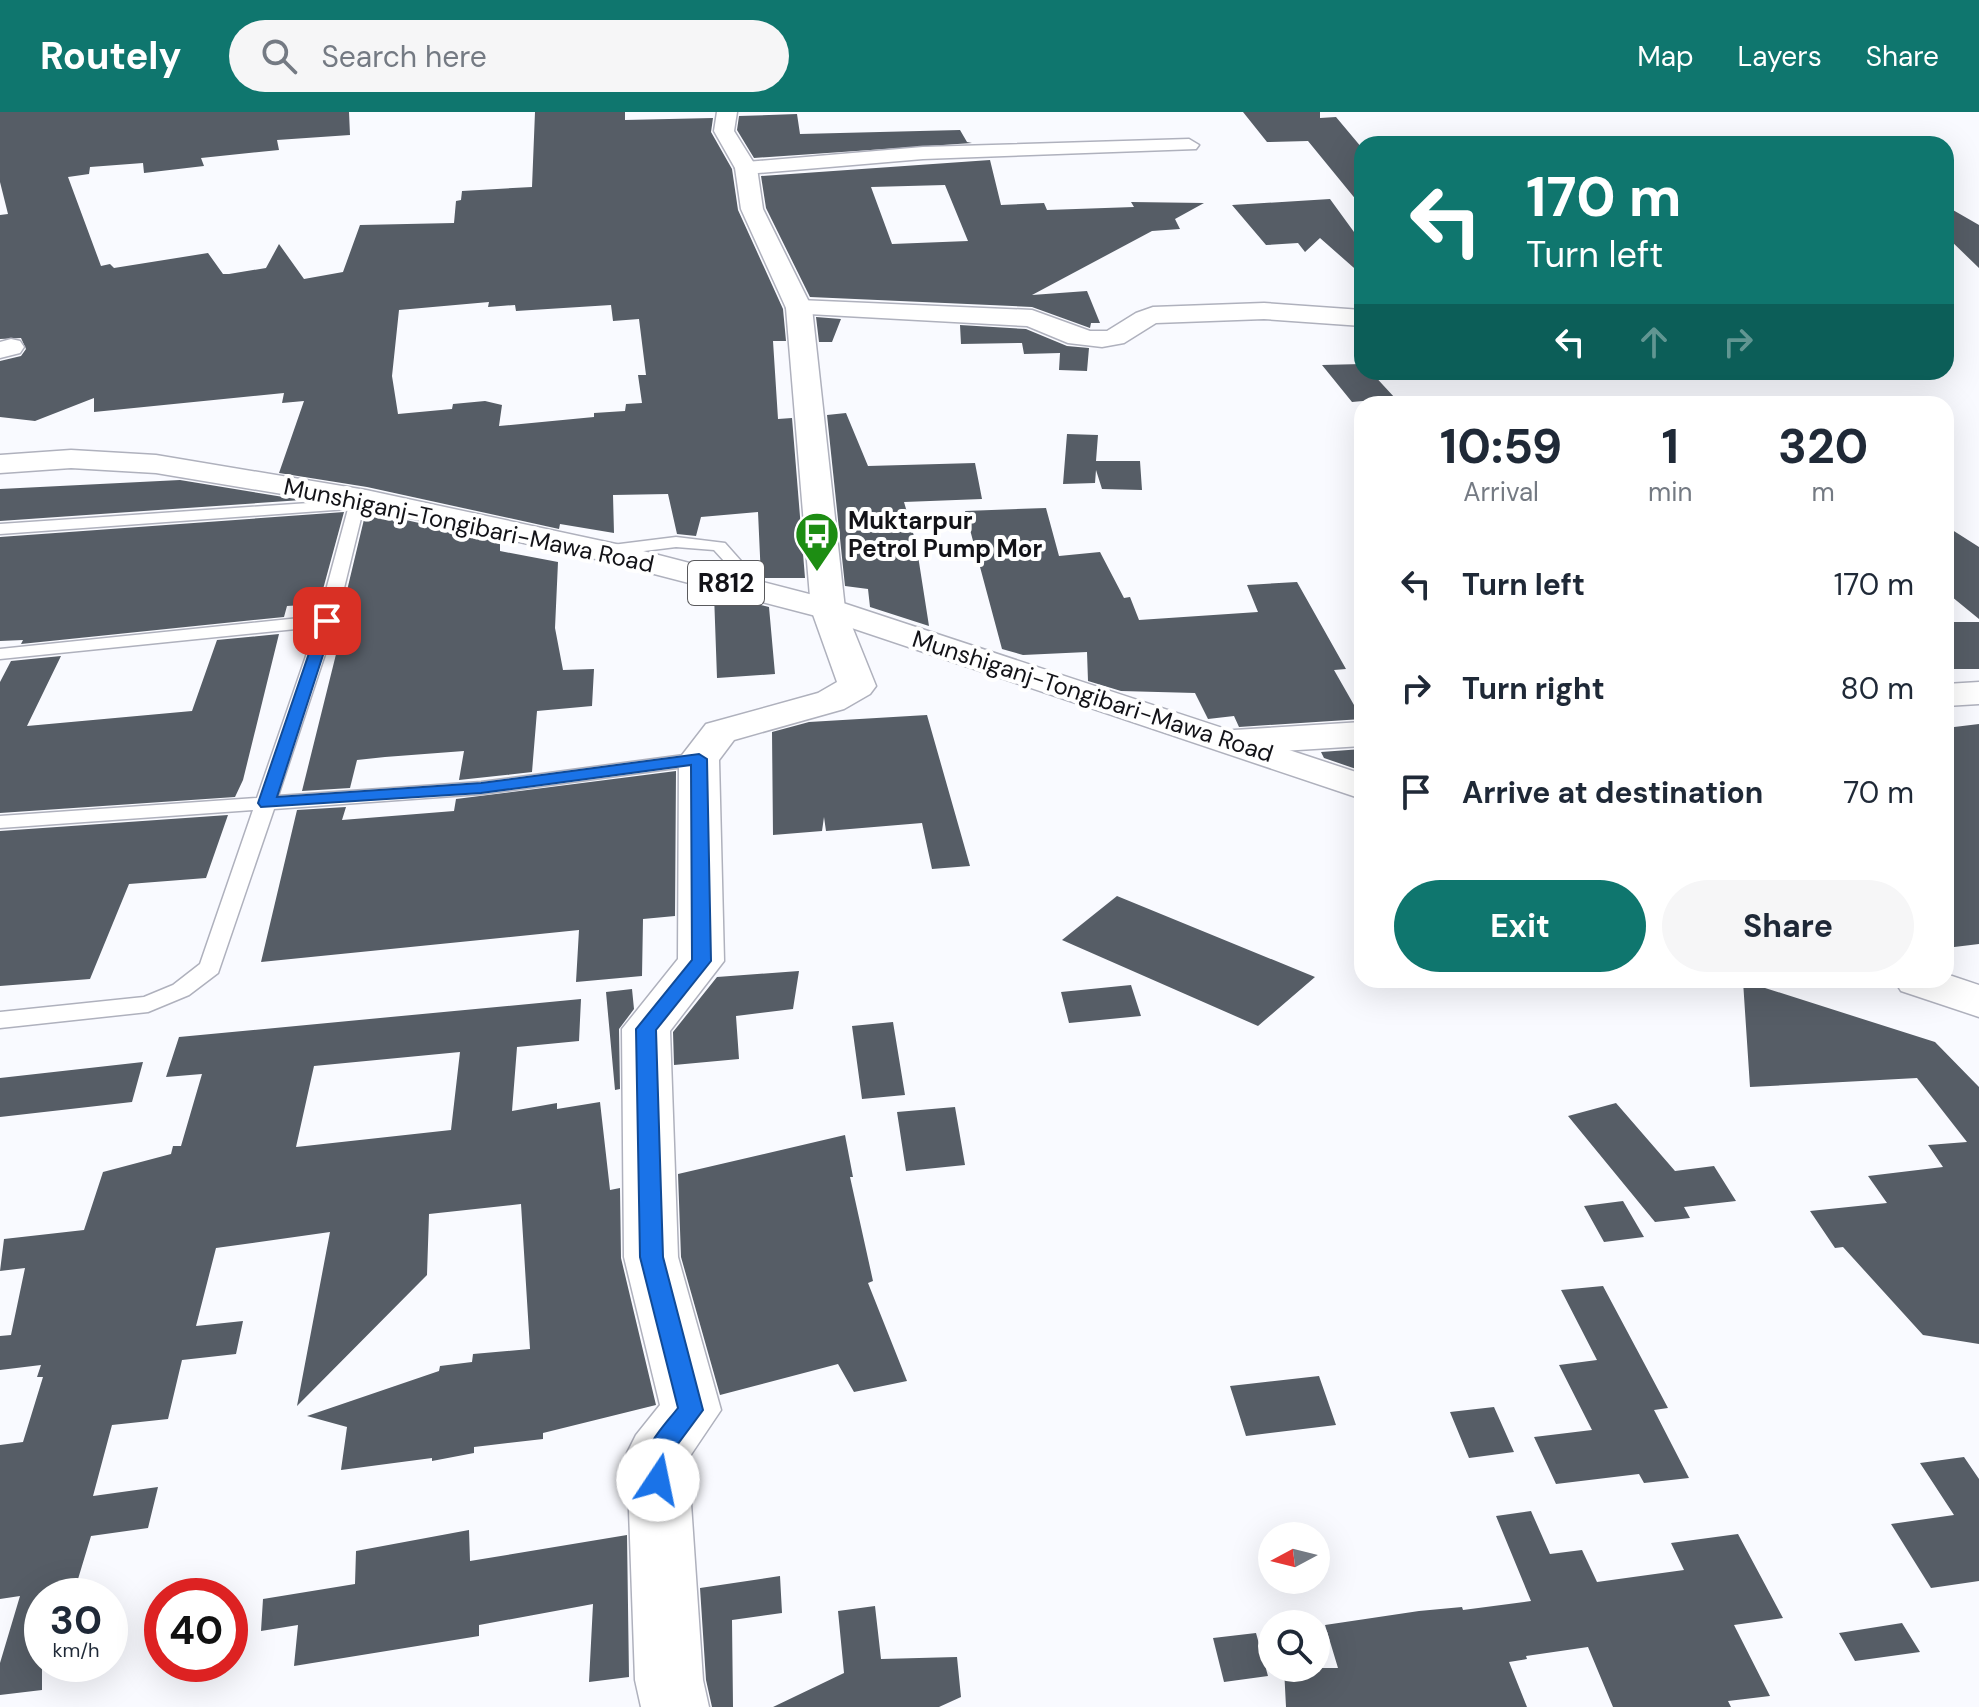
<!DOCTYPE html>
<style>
body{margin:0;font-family:"DM Sans",sans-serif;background:#f6f6f7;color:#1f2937;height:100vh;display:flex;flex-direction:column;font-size:30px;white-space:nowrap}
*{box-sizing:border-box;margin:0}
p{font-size:26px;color:#747a83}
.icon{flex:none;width:44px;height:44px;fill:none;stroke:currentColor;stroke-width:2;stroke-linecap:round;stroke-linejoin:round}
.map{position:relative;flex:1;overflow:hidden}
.panel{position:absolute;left:1354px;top:284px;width:600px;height:592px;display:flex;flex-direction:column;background:#fff;border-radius:24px;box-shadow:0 8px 32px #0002}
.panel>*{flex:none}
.banner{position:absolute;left:1354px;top:24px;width:600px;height:244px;border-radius:24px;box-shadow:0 8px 32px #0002;background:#0f766e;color:#fff;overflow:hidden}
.needle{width:52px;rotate:263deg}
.fabs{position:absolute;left:1258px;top:1410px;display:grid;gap:16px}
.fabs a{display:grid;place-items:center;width:72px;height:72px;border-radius:50%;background:#fff;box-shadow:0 8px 32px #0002;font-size:40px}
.speed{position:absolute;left:24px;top:1466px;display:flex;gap:16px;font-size:40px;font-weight:700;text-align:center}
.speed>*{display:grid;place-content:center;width:104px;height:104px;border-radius:50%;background:#fff;box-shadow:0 8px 32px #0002;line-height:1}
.speed small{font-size:20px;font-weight:400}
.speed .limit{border:12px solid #d22;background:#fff;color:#111}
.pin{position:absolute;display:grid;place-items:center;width:68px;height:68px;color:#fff;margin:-34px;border-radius:16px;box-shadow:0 4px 12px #0006}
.me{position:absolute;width:88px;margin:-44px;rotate:11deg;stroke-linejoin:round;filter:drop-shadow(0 0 6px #0008)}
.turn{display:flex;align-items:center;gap:28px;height:168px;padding:0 40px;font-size:36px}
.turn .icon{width:104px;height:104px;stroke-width:2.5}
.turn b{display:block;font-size:56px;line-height:68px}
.lanes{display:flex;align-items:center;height:76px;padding:0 40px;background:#0003;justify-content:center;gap:40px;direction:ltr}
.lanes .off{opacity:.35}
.eta{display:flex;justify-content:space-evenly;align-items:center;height:136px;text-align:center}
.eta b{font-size:48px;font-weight:700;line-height:56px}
.primary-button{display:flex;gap:16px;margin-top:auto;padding:16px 40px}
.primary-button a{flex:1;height:92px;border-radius:48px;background:#0f766e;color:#fff;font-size:32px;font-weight:700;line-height:92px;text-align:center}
.primary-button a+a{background:#f6f6f7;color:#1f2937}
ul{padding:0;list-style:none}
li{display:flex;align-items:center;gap:24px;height:104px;padding:0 40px}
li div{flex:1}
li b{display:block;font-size:30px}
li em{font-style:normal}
header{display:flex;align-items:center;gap:48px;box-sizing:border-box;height:112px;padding:0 40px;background:#0f766e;color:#fff}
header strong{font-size:38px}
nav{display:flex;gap:44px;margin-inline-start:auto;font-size:28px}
.search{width:560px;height:72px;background:#f6f6f7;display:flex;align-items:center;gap:20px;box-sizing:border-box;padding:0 28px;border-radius:44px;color:#747a83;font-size:30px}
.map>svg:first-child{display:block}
.building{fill:#565d66;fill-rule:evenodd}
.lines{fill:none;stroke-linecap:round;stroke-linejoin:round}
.service-casing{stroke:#afb1bd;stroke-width:3}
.minor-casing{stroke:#afb1bd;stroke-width:3}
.tertiary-casing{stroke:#afb1bd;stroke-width:3}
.primary-casing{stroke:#afb1bd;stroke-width:3}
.service{fill:#fff;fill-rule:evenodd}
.minor{fill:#fff;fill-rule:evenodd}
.tertiary{fill:#fff;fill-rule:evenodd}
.primary{fill:#fff;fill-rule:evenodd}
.route{fill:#1a73e8;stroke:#114b97;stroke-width:2}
.labels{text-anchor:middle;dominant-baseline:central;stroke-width:8;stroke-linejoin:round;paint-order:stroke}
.far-poi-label{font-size:24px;font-weight:bold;fill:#131318;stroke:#fff;text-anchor:start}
.far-street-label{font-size:24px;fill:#131318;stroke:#fff}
.shield{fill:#fff;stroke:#5a5a5d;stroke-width:2}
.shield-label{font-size:26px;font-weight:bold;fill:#131318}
</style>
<header>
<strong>Routely</strong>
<div class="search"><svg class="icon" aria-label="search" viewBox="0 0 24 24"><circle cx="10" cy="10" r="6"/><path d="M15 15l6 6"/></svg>Search here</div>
<nav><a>Map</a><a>Layers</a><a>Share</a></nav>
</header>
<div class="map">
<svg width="1979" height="1595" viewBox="0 0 1979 1595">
<rect width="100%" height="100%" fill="#f9faff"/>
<path class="building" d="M0 0H349L350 23 277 28 279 38 201 46 204 54 144 61 143 51 90 55 89 62 68 65 101 154 110 152 114 156 208 141 223 162H229L266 156 279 132 304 167 343 160 360 113 454 111 456 89 461 88 462 79 532 75 535 0H625V8L713 6 711 20 732 57 738 98 783 197 786 229H773L778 307 792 306 805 466H761L758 400 701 405 696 424 677 422 668 382 613 383 614 421 560 412 559 417 367 375 279 361 304 289 282 291 284 281 94 300V286L35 309 0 305V249L21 244 26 237 21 226 0 227V103L8 102 0 70ZM489 190 488 195 515 193 516 199 611 193 613 209 639 207 646 263H638L642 291 626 292 625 299 594 301V305L499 314 502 293 485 289 453 292 452 297 398 302 392 264 399 198Z
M1243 0H1320V6L1336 5 1362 36V95L1308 29 1267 30Z
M797 2 800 22 960 18 967 30 972 31 754 46 737 18 739 4Z
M990 48 1001 93 1044 91 1047 98 1134 95 1131 90 1204 91 1175 107 1180 117 1152 119 1032 183 1087 179 1100 211H1091L1090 216 1032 195 810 185 766 96 761 64ZM945 73 968 129 892 132 871 75Z
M1330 87 1362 131V163L1320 126 1305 140 1298 131 1266 133 1232 93Z
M1946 94 1979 113V156L1946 124Z
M816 205 841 207 832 230H819Z
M960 213 1026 217 1067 234 1089 236 1087 259 1059 258 1060 241 1024 242 1022 231 961 232Z
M1362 252V260H1371L1395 286 1352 290 1322 253Z
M846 301 868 354 975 351 982 387 904 390 916 431 929 514 870 495 868 477 845 474 827 303Z
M1067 322 1098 323 1096 349H1140L1142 378 1102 377 1096 358 1095 371 1063 372Z
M180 368 302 388 0 409V377Z
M1046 396 1059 444 1100 440 1124 486 1130 485 1139 508 1258 500 1247 473 1297 470 1346 557 1334 558 1362 607 1239 615 1234 604 1208 607 1195 581 1121 579 1088 569 1087 540 1023 543 1002 537 965 399Z
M366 399 512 432H500V439L558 450 555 516 563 558 594 557 592 594 537 599 532 660 459 668 464 639 385 645 357 648 350 676 302 679 349 490 344 491Z
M344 400 319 492 287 494 284 505 21 532 23 528 0 529V425Z
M1946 414 1979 435V507L1946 480Z
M714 482 769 495 775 562 717 566Z
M1946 510H1979V557H1946Z
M279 522 243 668 235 685 0 701V570L11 549 61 544 27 614 192 599 217 528Z
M927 603 970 754 932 757 922 711 826 719 824 705 822 719 773 723 772 620 809 610Z
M1979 612V832L1946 836V616Z
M1362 637V659L1324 646 1321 640Z
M676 659 675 804 643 807 642 864 576 870 579 818 261 850 297 698 346 695 342 708 454 699 456 687Z
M228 703 206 766 129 772 90 867 0 874V719Z
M1117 784 1315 865 1258 914 1062 828Z
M799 859 793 897 736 904 739 947 674 953 673 920 717 865Z
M1743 869 1935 930 1979 975V1232L1923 1223 1843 1135 1835 1136 1810 1099 1887 1091 1868 1064 1943 1055 1928 1033 1967 1030 1917 966 1750 975Z
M1131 873 1141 904 1069 911 1061 880Z
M632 877 634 897 619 917 620 977 615 978 606 880Z
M581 887 579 929 517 935 512 999 557 991V997L600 990 610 1078 620 1076 621 1146 656 1293 543 1321V1327L474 1335V1341L432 1349V1346L341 1358 347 1315 307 1304 439 1259 440 1254 472 1250 473 1242 530 1237 521 1092 429 1102 427 1163 297 1294 330 1120 216 1136 196 1214 243 1209 236 1242 182 1248 168 1307 112 1313 93 1384 158 1375 148 1416 91 1424 75 1477 42 1481V1578L0 1583V1551L20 1484 0 1487V1333L23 1330 43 1265H37L41 1253 0 1258V1224L11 1223 25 1156 0 1159 4 1127 84 1118 103 1060 171 1042 173 1034H181L202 962 166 965 179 925ZM460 940 451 1018 296 1035 314 954Z
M893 910 905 983 862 987 852 914Z
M143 950 132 990 0 1005V966Z
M1616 991 1675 1059 1714 1054 1736 1089 1684 1095 1690 1106 1655 1110 1568 1004Z
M955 995 965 1053 906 1059 897 1000Z
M845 1023 853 1065H850L873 1169 868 1171 907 1269 854 1280 838 1252 720 1283 681 1145 678 1062Z
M1623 1089 1644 1125 1604 1130 1584 1094Z
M1603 1174 1668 1296 1654 1298 1689 1366 1644 1371 1639 1362 1556 1372 1534 1325 1592 1318 1559 1253 1597 1248 1561 1178Z
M1319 1264 1336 1313 1246 1324 1230 1274Z
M1494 1295 1514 1340 1469 1346 1450 1300Z
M1964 1345 1979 1367V1469L1931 1476 1891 1412 1954 1403 1920 1351Z
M1531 1399 1550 1442 1582 1438 1597 1470 1684 1458 1671 1431 1738 1422 1783 1506 1734 1513 1770 1584 1728 1589 1731 1595H1613L1588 1535 1526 1544 1527 1547 1509 1550 1527 1595H1286L1284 1556H1338L1325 1513 1419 1499 1462 1495 1463 1498 1531 1489 1496 1404Z
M469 1418 470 1449 627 1423 629 1565 589 1570 593 1492 479 1513V1524L294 1554 298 1513 261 1519 263 1487 355 1472 356 1439Z
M780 1464 782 1501 732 1508 733 1595H712L706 1568 700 1476Z
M875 1494 881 1547 957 1545 961 1585 939 1595H773L844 1561 838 1499Z
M1902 1511 1920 1540 1855 1549 1839 1521Z
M1256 1521 1268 1564 1224 1570 1213 1526Z"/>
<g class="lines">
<g class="service-casing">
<path id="service" d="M366 382 374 387 364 394 336 509 278 684 481 670 699 641 709 647 699 653 481 682 274 697 218 861 189 883 148 900 0 916V900L144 885 173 873 200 852 253 698 0 716V704L257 686 316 515 0 547V537L319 504 348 397 0 422V412L353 388Z
M676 425 725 431 741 449 742 477H730L725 450 714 438 676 435 604 444 596 439 604 434Z"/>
</g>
<g class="minor-casing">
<path id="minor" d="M1189 27 1199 33 1196 37 923 47 746 62 735 56 746 50 923 35Z
M799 188 1032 198 1090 219H1107L1136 201 1153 195 1264 191 1362 198V214L1264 207 1156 211 1124 231 1102 235 1068 231 1027 214 790 201 786 196 790 191Z
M11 227 20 229 24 235 20 241 0 246V230Z
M1979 570V592L1946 594V572Z
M1362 610V634L1234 642 1220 638 1215 630 1220 622 1234 618Z"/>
</g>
<g class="tertiary-casing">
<path id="tertiary" d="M717 0H737L734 19 757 56 763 97 812 196 845 497 876 574 870 582 844 597 734 628 719 648 724 849 670 919 678 1145 721 1298 688 1347 703 1568 709 1595H641L635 1568 627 1341 636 1323 660 1293 624 1145 622 917 678 847 679 647 706 612 818 581 837 570 811 497 786 196 741 97 735 56 714 19Z"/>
</g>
<g class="primary-casing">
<path id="primary" d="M71 338 156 343 366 378 616 432 840 490 1362 662V687L816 504 600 448 366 396 156 361 71 356 0 361V343Z
M1946 862 1979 873V905L1901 879 1894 868H1946Z"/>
</g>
<use href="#service" class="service"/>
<use href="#minor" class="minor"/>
<use href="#tertiary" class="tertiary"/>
<use href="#primary" class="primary"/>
</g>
<path class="route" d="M327 505 334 509 277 685 481 671 699 642 707 647 711 849 656 918 663 1145 703 1298 669 1344 671 1368 667 1376 658 1379 649 1376C633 1343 659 1320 678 1296L640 1145 636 917 692 848 691 653 481 681 261 695 258 691 320 509Z"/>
<defs>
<g id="bus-pin" transform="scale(2.3)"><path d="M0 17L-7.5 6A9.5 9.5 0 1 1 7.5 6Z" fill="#1d8d13" stroke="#fff"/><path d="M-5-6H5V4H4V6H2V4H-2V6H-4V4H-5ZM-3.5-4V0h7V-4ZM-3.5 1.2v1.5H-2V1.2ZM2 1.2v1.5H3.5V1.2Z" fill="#fff"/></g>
</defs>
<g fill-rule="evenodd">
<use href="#bus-pin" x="817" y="422"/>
</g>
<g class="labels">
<g class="far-poi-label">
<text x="848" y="408">Muktarpur<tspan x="848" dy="28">Petrol Pump Mor</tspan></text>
</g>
<g class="far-street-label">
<text transform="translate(469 413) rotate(12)">Munshiganj-Tongibari-Mawa Road</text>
<text transform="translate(1093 584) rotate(18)">Munshiganj-Tongibari-Mawa Road</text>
</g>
<rect class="shield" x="688" y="449" width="76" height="44" rx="6"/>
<g class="shield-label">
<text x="726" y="471">R812</text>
</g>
</g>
</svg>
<div class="fabs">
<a><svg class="needle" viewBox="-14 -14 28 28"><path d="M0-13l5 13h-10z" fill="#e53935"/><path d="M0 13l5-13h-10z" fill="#747a83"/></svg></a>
<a><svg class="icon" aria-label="search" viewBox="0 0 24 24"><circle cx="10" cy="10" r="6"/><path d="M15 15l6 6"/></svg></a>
</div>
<div class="speed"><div>30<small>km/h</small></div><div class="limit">40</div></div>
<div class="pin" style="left:327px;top:509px;background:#d93025"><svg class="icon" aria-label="arrive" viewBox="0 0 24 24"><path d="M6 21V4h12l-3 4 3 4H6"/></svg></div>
<svg class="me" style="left:658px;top:1368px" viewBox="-20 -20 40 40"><circle r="19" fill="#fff"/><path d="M0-13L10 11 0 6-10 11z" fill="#1a73e8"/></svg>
<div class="banner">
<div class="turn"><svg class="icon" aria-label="left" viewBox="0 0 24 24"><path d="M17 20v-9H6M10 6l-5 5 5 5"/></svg><div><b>170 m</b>Turn left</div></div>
<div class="lanes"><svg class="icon" aria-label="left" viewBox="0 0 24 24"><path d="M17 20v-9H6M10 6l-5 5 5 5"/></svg><svg class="icon off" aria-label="ahead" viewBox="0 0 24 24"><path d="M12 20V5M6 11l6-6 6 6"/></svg><svg class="icon off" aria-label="right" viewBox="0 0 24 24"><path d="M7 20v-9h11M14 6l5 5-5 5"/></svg></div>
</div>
<section class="panel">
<div class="eta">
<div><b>10:59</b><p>Arrival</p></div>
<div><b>1</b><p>min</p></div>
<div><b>320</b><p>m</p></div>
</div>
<ul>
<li><svg class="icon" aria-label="left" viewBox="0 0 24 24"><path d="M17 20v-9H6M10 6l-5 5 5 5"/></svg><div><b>Turn left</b></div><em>170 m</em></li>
<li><svg class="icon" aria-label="right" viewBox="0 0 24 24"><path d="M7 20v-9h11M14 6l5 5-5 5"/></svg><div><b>Turn right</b></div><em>80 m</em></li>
<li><svg class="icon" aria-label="arrive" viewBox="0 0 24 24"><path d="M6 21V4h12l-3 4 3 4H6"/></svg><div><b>Arrive at destination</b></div><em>70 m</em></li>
</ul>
<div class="primary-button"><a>Exit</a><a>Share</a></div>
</section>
</div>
